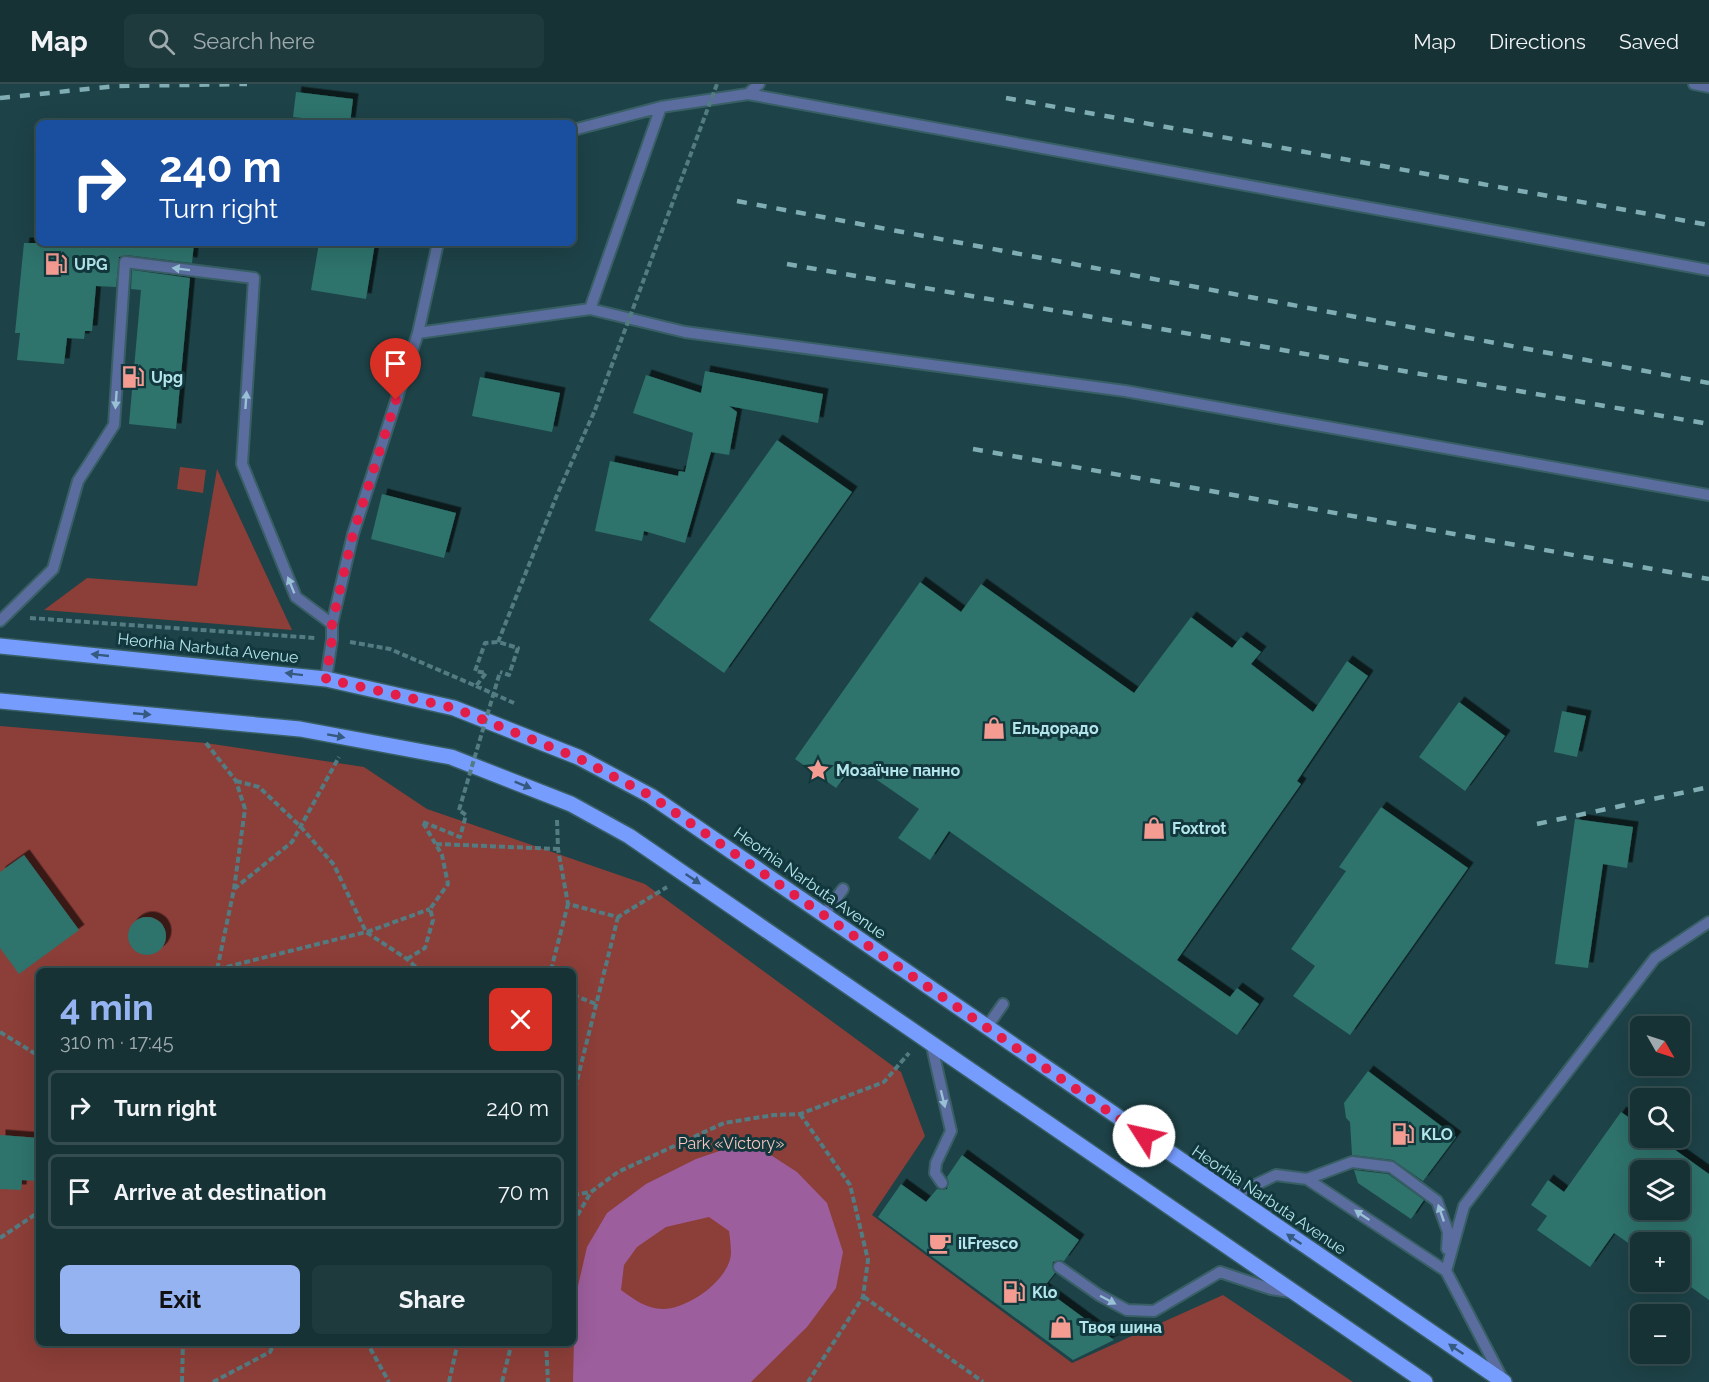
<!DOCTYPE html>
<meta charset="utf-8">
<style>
body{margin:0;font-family:Raleway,sans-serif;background:#1f3a3d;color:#f1f3f6;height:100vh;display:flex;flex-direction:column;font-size:22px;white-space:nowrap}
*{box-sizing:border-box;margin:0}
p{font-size:20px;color:#9eaaad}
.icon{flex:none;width:33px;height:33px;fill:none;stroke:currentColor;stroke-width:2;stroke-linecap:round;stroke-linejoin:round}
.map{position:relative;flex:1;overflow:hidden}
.panel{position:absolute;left:36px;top:884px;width:540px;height:378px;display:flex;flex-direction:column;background:#163235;border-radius:9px;box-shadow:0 6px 24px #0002,0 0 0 2px #354d50}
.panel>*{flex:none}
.top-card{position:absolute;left:36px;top:36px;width:540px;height:126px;border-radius:9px;box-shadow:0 6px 24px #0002,0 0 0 2px #354d50;background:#1a4fa0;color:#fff;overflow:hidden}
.needle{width:39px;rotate:129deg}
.buttons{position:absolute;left:1630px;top:932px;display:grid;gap:12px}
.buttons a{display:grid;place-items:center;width:60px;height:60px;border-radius:9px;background:#163235;box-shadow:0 6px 24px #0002,0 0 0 2px #354d50;font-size:30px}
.pin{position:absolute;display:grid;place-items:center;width:51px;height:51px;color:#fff;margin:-62px -26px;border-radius:50% 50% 50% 0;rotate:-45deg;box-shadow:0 0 6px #0007}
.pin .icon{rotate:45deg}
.me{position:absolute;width:66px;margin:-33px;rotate:305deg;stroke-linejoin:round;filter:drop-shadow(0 0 4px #0008)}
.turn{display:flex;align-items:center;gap:21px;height:126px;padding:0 24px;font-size:27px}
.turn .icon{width:78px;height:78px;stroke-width:2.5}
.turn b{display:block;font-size:42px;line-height:51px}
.round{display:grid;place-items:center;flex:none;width:63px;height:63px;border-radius:9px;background:#1f3a3d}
.summary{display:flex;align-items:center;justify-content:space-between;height:102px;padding:0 24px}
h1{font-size:36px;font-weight:700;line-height:45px;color:#95b2f1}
.primary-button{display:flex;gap:12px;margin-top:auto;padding:12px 24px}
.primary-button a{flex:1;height:69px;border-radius:9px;background:#95b2f1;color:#111;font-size:24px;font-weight:700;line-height:69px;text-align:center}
.primary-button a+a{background:#1f3a3d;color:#f1f3f6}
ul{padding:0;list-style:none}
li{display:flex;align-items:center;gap:18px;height:75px;margin:0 12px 9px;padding:0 12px;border:3px solid #354d50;border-radius:9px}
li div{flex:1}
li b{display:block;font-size:22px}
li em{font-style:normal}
header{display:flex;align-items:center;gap:36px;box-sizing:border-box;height:84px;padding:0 30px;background:#163235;border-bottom:2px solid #354d50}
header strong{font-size:28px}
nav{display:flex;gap:33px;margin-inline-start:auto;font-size:21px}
.search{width:420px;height:54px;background:#1f3a3d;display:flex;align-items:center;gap:15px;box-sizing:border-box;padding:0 21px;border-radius:9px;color:#9eaaad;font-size:22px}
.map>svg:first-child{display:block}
.green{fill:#8c3e38;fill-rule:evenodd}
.water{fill:#9c5e9c;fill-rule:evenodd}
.building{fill:#2e736c;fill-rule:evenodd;filter:url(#shadow)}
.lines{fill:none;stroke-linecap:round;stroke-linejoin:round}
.service-casing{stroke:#385f65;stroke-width:14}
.primary-casing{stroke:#385f65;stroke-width:18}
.path{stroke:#527c82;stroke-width:4;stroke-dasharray:6 3;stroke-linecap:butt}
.service{stroke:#5a6d9e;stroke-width:10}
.primary{stroke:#769cfe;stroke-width:15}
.rail{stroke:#7fadb3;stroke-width:4.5;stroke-dasharray:10 10;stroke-linecap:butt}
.path-bridge{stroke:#527c82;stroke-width:4;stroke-dasharray:6 3;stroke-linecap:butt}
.oneway{fill:#98c1d5}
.oneway2{fill:#355a80}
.route{stroke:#e11d48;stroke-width:10;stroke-dasharray:0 18}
.labels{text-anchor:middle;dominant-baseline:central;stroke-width:6;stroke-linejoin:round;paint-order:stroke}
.poi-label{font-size:16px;font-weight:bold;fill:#b2e5ec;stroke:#12373c;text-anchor:start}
.street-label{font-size:16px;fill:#b2e5ec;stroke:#12373c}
.park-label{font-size:16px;fill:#f8c6bf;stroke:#12373c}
</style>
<header>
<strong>Map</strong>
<div class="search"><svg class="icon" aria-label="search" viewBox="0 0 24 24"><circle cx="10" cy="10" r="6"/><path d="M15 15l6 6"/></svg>Search here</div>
<nav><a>Map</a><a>Directions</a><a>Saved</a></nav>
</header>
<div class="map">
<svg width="1709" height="1298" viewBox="0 0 1709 1298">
<defs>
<filter id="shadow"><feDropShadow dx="5.5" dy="-5.5" stdDeviation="0" flood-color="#0009"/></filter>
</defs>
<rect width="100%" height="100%" fill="#1d4247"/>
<path class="green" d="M180 383 206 386 203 409 177 405Z
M217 385 292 546 44 526 87 494 197 502Z
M0 642 206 659 364 683 427 725 645 800 901 988 925 1052 872 1131 1072 1279 1223 1211 1353 1298H0ZM39 886H573V1258H39Z"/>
<path class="water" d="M731 1063 763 1066 797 1088 827 1119 843 1168 836 1204 807 1243 751 1298H573L575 1215 587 1163 607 1129 646 1100 696 1075ZM709 1133 729 1147C730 1154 731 1163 731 1170 729 1196 688 1225 663 1225 646 1225 634 1215 621 1206L624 1181 637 1163 666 1143Z"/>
<path class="building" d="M296 8 353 15 350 39 293 33Z
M24 159H194L192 179 126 171 119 173 116 203 96 202 92 247H85L84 255 67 254 64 280 17 276 20 249H15Z
M319 159H375L366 215 311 206Z
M132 186 190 194 176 345 129 340 141 206 131 205Z
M705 287 823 310 818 339 729 322 737 328 729 371 711 368 685 459 644 447 642 457 595 447 610 377 678 392 679 387 685 388 693 349 633 329 646 291 701 309Z
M480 293 560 309 552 348 472 332Z
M777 356 852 408 724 589 649 536Z
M382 410 456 429 444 474 371 455Z
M920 498 961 528 981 500 1134 609 1191 533 1232 564 1241 553 1261 568 1251 580 1313 628 1347 577 1368 592 1297 697 1301 700 1177 876 1230 913 1237 904 1259 920 1237 951 949 747 930 776 898 754 919 725 854 680 836 704 795 675Z
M1459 618 1505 652 1465 707 1419 673Z
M1562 627 1586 632 1577 673 1554 668Z
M1381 723 1468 784 1350 951 1293 912 1315 882 1291 865 1346 787 1339 783Z
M1575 735 1633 743 1627 784 1603 780 1588 884 1555 880Z
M24 771 79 846 19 890 0 864V788Z
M128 852a19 19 0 1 1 38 0a19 19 0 1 1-38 0Z
M1368 987 1456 1053 1423 1097 1393 1076 1352 1071 1350 1038 1346 1034 1344 1019Z
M1621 1028 1641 1042V1053H1657L1709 1090V1216L1680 1195V1158H1641V1168L1614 1149 1590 1183 1537 1146 1547 1132 1531 1121 1548 1096 1564 1108ZM1641 1086H1680V1125H1641Z
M0 1051 39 1054V1097L22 1096 21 1106 0 1105Z
M962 1071 1079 1156 1064 1177 1059 1176 1053 1178 1052 1183 1055 1189 1043 1204 1114 1256 1073 1276 878 1133 901 1100 926 1118 937 1105 942 1106 947 1105 949 1099 947 1093Z
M1354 1086 1388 1090 1424 1116 1411 1135 1358 1099Z"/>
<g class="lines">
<g class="service-casing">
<path id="service" d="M1694 0 1709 3
M748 10 1709 186
M573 46 661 23 748 10 759 0
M590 225 661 23
M418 249 590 225 685 248 1125 307 1709 411
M0 537 53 485 78 397 114 341 125 178 254 194 242 380 296 513 332 540
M326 595 332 555V540L353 450 418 249 438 159
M824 831 843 805
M987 943 1003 920
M931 958 951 1047 936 1079 935 1089 942 1099
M1307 1095 1446 1187 1502 1294
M1228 1107 1240 1108 1276 1091 1307 1095 1352 1078 1391 1083 1437 1117 1448 1148 1447 1165
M1059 1183 1099 1211 1127 1226 1154 1227 1220 1188 1271 1205 1290 1208
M1446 1187 1464 1122 1655 874 1709 838"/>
</g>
<g class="primary-casing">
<path id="primary" d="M0 562 326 595 454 624 578 673 651 712 1504 1298
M0 617 300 645 451 673 571 720 629 752 1425 1298"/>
</g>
<path class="path" d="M30 534 316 554
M350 558 390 565 476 602 486 589 475 587 485 559 498 558 518 564 509 591 500 588
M498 558 557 411 595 326
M476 602 514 619
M206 659 236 697 245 725 234 805 217 886
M236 697 259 703 301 743 334 781 366 848 407 875 419 886
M557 736 558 765 568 820 618 833 667 803
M423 738 460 753 466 731 459 726
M436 760 558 765
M234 805 292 758 339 673
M367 848 430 825
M407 875 425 864 433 836 430 825 448 800 442 771 422 737
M218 885 366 848
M551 886 568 820
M573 911 596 920
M0 948 39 972
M573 1013 618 833
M800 1030 850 1101 868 1176 863 1213 808 1298
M573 1111 591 1108
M573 1139 591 1108 618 1088 724 1039 774 1031 800 1030 884 998 909 969
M0 1154 39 1128
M864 1213 983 1298
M364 1258 370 1264 389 1298
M546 1258 548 1298
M182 1298 183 1258
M213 1298 270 1268 275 1258
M449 1298 458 1258
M502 1298 512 1258"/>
<use href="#service" class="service"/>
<use href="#primary" class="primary"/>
<path class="rail" d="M0 14 117 2 247 0
M1006 14 1709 141
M737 117 1709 299
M787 180 1709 340
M973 365 1709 495
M1537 740 1709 703"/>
<path class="path-bridge" d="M595 326 717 0
M459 726 500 588"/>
</g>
<defs><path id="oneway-solid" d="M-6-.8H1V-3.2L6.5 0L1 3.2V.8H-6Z" transform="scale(1.5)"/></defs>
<g class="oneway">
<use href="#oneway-solid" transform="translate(181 185) rotate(-173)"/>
<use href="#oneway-solid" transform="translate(116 316) rotate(94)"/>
<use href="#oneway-solid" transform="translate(246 316) rotate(-86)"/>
<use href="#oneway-solid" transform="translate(291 501) rotate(-112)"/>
<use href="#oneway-solid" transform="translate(943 1015) rotate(76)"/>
<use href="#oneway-solid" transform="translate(1441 1129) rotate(-109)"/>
<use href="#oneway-solid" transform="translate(1362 1131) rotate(-146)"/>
<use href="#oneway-solid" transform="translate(1108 1216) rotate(28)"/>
</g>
<g class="oneway2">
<use href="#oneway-solid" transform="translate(100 571) rotate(-174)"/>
<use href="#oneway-solid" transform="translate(294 590) rotate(-173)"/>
<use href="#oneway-solid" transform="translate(142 630) rotate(5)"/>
<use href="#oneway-solid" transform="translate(336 652) rotate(10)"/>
<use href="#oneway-solid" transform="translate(523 701) rotate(22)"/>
<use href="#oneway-solid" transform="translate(693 795) rotate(34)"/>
<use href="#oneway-solid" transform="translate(1294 1155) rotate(-146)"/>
<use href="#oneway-solid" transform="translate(1456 1265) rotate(-146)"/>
</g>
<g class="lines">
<path class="route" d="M396 316 353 450 332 540V555L326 595 454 624 578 674 651 712 1144 1052"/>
</g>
<defs>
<g id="fuel-bare" transform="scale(1.8)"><path d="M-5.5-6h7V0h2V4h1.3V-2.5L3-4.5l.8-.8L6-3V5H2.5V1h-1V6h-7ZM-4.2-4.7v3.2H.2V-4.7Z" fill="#f59c92" stroke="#12373c" stroke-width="2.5" paint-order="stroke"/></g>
<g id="shop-bare" transform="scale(1.8)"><path d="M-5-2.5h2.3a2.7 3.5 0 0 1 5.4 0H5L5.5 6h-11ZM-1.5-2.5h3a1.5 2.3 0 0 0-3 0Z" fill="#f59c92" stroke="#12373c" stroke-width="2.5" paint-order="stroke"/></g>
<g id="sight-bare" transform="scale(1.8)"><path d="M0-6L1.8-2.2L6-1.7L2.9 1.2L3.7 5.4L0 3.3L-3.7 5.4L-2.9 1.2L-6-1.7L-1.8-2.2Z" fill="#f59c92" stroke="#12373c" stroke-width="2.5" paint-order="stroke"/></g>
<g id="cafe-bare" transform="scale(1.8)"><path d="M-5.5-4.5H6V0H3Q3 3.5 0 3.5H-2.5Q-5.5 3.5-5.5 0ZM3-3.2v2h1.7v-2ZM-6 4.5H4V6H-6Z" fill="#f59c92" stroke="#12373c" stroke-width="2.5" paint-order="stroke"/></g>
</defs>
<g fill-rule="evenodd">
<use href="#fuel-bare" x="56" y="180"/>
<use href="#fuel-bare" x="133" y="293"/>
<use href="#shop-bare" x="994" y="644"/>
<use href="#sight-bare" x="818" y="686"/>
<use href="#shop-bare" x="1154" y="744"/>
<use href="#fuel-bare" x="1403" y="1050"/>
<use href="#cafe-bare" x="940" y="1159"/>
<use href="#fuel-bare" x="1014" y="1208"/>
<use href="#shop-bare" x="1061" y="1243"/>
</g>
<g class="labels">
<g class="poi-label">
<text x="74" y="180">UPG</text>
<text x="151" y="293">Upg</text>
<text x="1012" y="644">Ельдорадо</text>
<text x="836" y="686">Мозаїчне панно</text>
<text x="1172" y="744">Foxtrot</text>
<text x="1421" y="1050">KLO</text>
<text x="958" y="1159">ilFresco</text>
<text x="1032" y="1208">Klo</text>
<text x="1079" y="1243">Твоя шина</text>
</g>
<g class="street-label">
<text transform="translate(208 564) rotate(6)">Heorhia Narbuta Avenue</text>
<text transform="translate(810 799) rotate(35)">Heorhia Narbuta Avenue</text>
<text transform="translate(1269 1116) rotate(34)">Heorhia Narbuta Avenue</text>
</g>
<g class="park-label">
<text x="731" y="1059">Park «Victory»</text>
</g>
</g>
</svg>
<div class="buttons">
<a><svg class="needle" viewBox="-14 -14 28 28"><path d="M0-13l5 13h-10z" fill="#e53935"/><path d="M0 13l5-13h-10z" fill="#9eaaad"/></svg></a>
<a><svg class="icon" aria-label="search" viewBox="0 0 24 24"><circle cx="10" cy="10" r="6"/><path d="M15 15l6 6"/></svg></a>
<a><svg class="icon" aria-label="layers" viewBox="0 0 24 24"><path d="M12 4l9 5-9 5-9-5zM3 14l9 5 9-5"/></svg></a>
<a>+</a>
<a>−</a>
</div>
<div class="pin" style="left:396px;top:316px;background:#d93025"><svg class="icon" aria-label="arrive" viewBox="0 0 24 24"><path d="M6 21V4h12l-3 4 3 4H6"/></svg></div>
<svg class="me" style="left:1144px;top:1052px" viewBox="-20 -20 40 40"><circle r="19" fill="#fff"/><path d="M0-13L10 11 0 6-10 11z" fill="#e11d48"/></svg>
<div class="top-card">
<div class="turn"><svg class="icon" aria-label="right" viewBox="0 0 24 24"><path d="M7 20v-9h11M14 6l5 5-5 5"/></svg><div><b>240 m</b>Turn right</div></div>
</div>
<section class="panel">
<div class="summary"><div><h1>4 min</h1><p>310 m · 17:45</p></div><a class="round" style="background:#d93025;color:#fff"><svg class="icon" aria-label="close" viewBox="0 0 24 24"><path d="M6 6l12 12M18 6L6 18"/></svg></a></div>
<ul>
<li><svg class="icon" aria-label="right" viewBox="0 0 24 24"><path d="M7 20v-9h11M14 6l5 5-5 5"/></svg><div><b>Turn right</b></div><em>240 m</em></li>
<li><svg class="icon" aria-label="arrive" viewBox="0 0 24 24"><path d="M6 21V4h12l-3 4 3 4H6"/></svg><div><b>Arrive at destination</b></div><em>70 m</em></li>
</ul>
<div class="primary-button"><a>Exit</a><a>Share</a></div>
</section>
</div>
